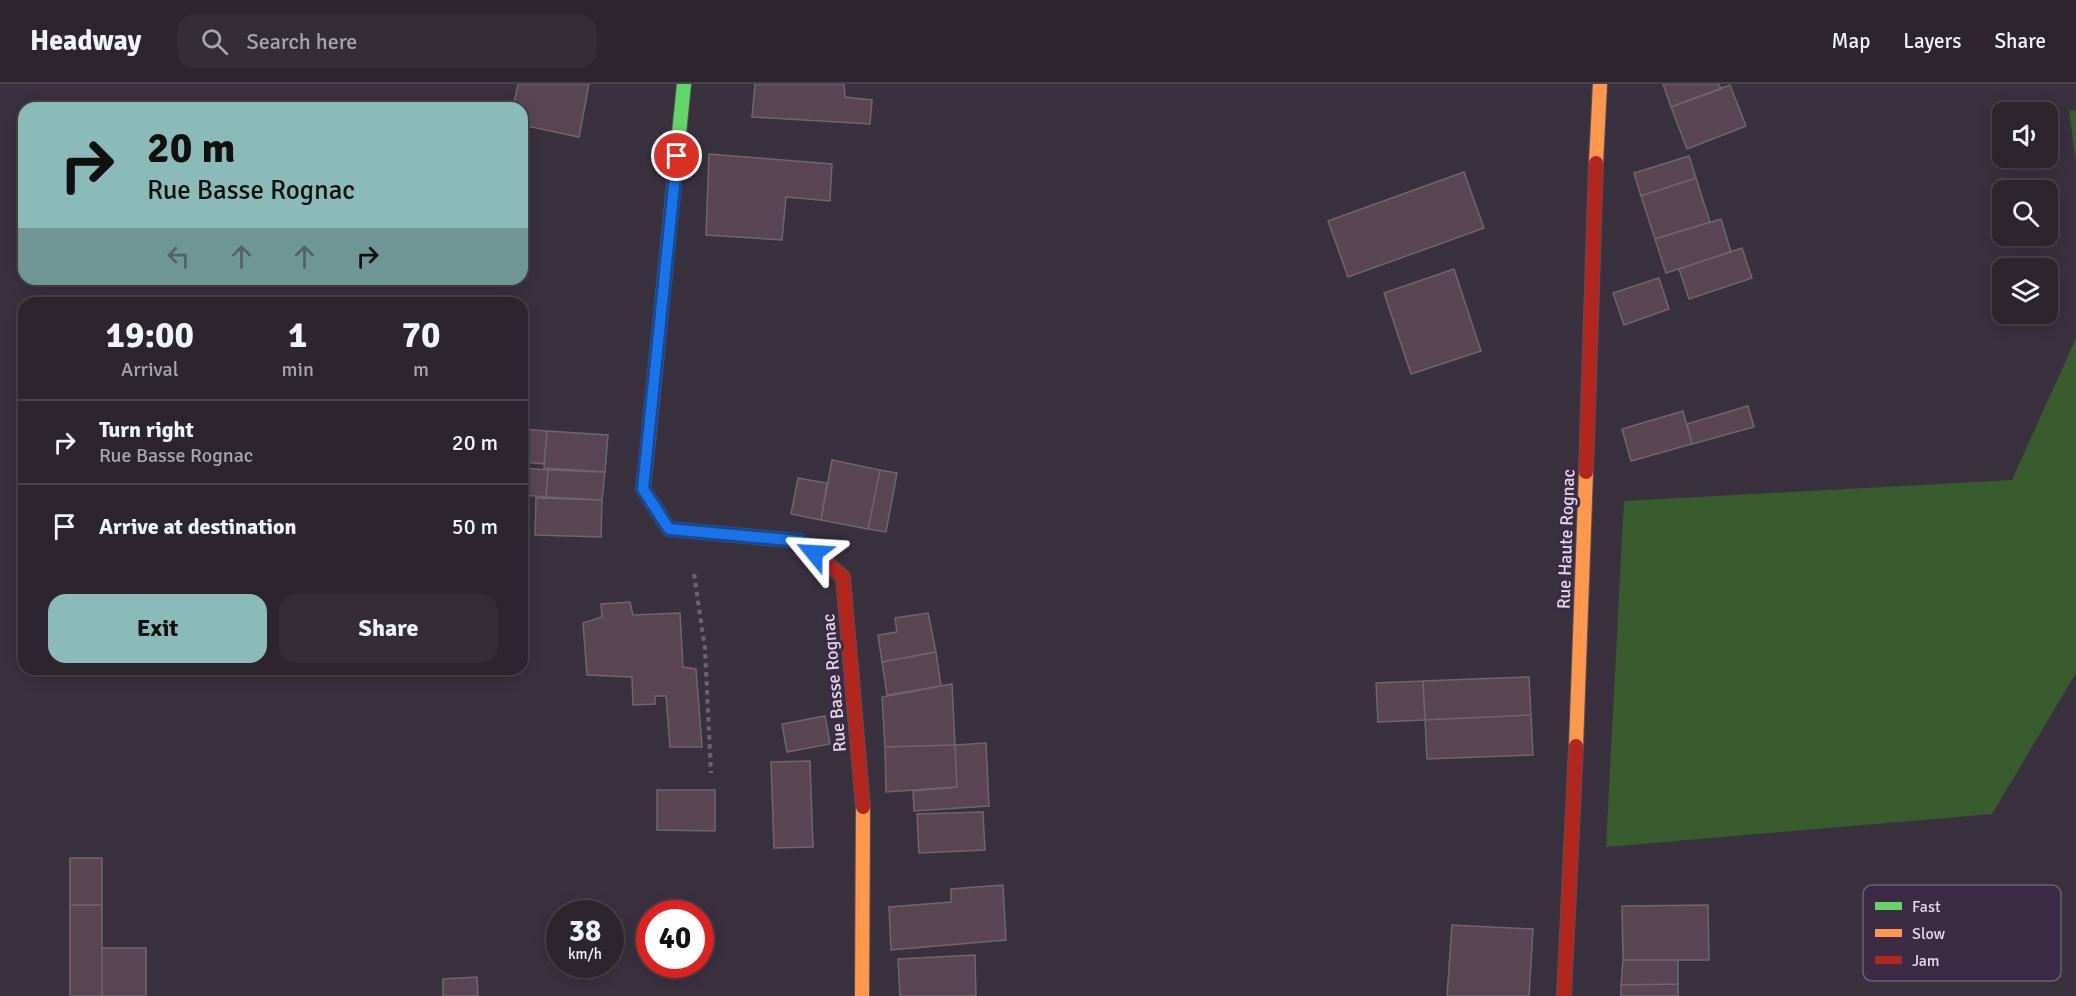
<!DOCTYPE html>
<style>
body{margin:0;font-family:Signika,sans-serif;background:#342d36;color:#f1f3f6;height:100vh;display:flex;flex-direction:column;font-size:22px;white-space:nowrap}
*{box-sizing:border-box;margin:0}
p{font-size:20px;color:#a6a5aa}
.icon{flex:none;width:33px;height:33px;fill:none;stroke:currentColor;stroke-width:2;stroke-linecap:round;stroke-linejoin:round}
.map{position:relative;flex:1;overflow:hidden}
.drawer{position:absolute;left:18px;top:213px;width:510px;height:378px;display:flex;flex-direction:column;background:#2c252e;border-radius:18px;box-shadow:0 3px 15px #0003,0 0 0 2px #48424a}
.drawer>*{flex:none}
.guide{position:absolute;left:18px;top:18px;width:510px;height:183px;border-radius:18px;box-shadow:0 3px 15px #0003,0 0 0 2px #48424a;background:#8bbbb9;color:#111;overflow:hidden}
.fabs{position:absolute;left:1992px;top:18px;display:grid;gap:12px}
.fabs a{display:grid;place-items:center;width:66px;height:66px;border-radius:12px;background:#2c252e;box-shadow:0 3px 15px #0003,0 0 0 2px #48424a;font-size:30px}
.speed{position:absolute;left:546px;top:816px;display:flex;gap:12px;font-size:30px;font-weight:700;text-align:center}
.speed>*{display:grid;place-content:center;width:78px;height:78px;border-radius:50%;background:#2c252e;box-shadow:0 3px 15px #0003,0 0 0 2px #48424a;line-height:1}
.speed small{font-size:15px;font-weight:400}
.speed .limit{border:9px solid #d22;background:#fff;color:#111}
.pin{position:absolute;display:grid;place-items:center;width:51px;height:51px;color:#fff;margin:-26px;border:3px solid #fff;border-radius:50%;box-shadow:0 2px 6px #0007}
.me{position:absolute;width:66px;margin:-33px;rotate:297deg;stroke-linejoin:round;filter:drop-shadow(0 0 4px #0008)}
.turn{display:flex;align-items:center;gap:21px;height:126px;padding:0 30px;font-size:27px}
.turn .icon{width:78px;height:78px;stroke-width:2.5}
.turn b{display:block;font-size:42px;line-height:51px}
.lanes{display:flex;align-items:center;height:57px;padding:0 30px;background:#0003;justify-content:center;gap:30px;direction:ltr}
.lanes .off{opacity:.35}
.eta{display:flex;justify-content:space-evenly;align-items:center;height:102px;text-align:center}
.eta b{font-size:36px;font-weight:700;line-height:42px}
.primary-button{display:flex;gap:12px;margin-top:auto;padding:12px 30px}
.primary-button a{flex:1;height:69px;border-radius:18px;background:#8bbbb9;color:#111;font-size:24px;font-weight:700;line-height:69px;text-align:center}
.primary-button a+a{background:#342d36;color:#f1f3f6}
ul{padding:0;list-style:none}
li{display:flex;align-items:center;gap:18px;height:84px;padding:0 30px;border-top:2px solid #48424a}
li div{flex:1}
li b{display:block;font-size:22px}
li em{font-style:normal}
header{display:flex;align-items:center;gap:36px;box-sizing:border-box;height:84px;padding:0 30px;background:#2c252e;border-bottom:2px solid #48424a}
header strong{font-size:28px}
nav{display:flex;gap:33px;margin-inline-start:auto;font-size:21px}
.search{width:420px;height:54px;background:#342d36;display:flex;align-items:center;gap:15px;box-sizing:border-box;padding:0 21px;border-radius:18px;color:#a6a5aa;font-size:22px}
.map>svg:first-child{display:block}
.green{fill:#395c2e}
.building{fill:#5a4653;stroke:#70656d;stroke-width:1.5}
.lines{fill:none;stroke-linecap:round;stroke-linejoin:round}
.fast-casing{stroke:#57505c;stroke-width:16}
.slow-casing{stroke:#57505c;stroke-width:16}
.jam-casing{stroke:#57505c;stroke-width:16}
.path{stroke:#68676c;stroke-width:4;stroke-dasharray:4.5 4.5;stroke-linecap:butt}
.fast{stroke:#63d668;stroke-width:14}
.slow{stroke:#ff974d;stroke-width:14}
.jam{stroke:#b3261e;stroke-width:14}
.route-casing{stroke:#114b97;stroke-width:15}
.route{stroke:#1a73e8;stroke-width:10}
.labels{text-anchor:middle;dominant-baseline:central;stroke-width:6;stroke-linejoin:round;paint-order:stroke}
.street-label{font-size:18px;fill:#e2d7e7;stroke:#3c2b44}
.key{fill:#3c2b44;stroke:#6e5f75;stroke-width:1.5}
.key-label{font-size:16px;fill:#e2d7e7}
</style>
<header>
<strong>Headway</strong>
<div class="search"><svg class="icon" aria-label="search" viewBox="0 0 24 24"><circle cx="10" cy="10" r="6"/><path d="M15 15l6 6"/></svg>Search here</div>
<nav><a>Map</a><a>Layers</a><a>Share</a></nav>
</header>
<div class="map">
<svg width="2076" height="912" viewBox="0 0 2076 912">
<rect width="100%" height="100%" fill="#3a313e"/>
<path class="green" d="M2076 26V78L2069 27Z
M2076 254V589L1992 730 1606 763 1624 417 2012 396Z"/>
<path class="building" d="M518 0H589L579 53 522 41V24H513Z
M755 0H844L845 13 872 16 870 40 752 33Z
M1663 0H1719L1721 5 1671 23Z
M1730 1 1746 42 1687 65 1671 23Z
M709 70 832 80 830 117 786 113 782 156 706 151Z
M1689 72 1696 94 1641 112 1634 89Z
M1464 88 1484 144 1348 193 1328 137Z
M1696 94 1710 138 1655 155 1641 112Z
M1721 135 1731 168 1666 189 1655 155Z
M1742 164 1752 194 1689 215 1679 185Z
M1454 185 1481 267 1411 290 1384 209Z
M1659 194 1669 225 1624 241 1613 209Z
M1748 322 1754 343 1692 360 1687 340Z
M1683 327 1692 360 1631 377 1622 345Z
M522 345 547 347 544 380 522 378Z
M547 347 608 351 605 388 544 384Z
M832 376 880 386 868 445 821 436Z
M522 384 548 386 546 413 522 411Z
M548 386 605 388 602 416 546 413Z
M880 386 897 389 886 448 868 445Z
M798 394 827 399 821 436 791 430Z
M536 414 602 416 601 453 535 451Z
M630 518 633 531 680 529 683 583 696 585 702 663H670L666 612H655V620L633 621 632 593 587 591 583 539 602 533 601 520Z
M928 529 936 568 882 578 878 551 897 548 895 534Z
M936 568 941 602 887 611 882 578Z
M1529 593 1531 631 1425 636 1423 597Z
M1423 597 1425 636 1378 638 1376 599Z
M952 600 955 661 885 663 882 613Z
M1531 631 1533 671 1427 675 1425 636Z
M825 632 830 660 787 668 782 640Z
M986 659 989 722 914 727 913 707 957 703 955 661Z
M955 661 957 703 886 708 885 663Z
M810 677 813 763 774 764 771 678Z
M657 706H715V747L657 746Z
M983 728 985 766 919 769 917 730Z
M70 774H102V821H70Z
M1003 801 1006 856 891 866 889 823 951 818V805Z
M70 821H102V912H70Z
M1708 821 1709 876H1623L1622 822Z
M1452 841 1533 845 1529 912H1447Z
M102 864H146V912H102Z
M975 871 976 912H900L898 875Z
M1623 876H1678V900L1621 901Z
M477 893 478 912H443V895Z
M1678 900V912H1621V901Z"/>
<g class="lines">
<g class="fast-casing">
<path id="fast" d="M648 358 684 0"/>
</g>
<g class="slow-casing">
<path id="slow" d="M1596 79 1600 0
M1576 662 1586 388
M862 912 863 723"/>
</g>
<g class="jam-casing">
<path id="jam" d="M648 358 643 405 669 445 800 457 843 493 863 723
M1586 388 1596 79
M1564 912 1576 662"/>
</g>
<path class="path" d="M694 490 705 565 711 689"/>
<use href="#fast" class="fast"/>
<use href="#slow" class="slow"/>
<use href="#jam" class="jam"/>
</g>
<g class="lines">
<g class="route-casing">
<path id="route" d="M677 72 643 405 669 445 800 457 814 469"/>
</g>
<use href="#route" class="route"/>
</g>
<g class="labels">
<g class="street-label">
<text transform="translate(1566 455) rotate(-88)">Rue Haute Rognac</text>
<text transform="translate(834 599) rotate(-95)">Rue Basse Rognac</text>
</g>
</g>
<rect x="1863" y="801" width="198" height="96" rx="9" class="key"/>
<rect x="1875" y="818" width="27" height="8" fill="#63d668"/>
<rect x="1875" y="845" width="27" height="8" fill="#ff974d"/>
<rect x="1875" y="872" width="27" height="8" fill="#b3261e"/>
<g class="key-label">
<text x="1912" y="828">Fast</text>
<text x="1912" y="855">Slow</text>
<text x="1912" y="882">Jam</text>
</g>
</svg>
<div class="fabs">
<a><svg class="icon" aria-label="sound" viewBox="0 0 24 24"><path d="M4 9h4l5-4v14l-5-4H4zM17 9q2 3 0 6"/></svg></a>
<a><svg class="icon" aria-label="search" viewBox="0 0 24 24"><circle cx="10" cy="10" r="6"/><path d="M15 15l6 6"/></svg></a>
<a><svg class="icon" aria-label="layers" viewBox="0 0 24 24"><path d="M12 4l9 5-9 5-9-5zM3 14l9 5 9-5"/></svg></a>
</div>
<div class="speed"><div>38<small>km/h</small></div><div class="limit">40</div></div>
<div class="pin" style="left:677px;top:72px;background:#d93025"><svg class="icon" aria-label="arrive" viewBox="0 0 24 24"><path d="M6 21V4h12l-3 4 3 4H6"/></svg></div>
<svg class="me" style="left:814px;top:469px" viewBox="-20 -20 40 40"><path d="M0-17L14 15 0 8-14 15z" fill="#1a73e8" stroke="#fff" stroke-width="4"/></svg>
<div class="guide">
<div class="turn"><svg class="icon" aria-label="right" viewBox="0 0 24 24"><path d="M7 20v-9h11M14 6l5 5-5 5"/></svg><div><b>20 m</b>Rue Basse Rognac</div></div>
<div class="lanes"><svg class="icon off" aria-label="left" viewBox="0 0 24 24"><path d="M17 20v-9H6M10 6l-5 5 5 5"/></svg><svg class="icon off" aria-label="ahead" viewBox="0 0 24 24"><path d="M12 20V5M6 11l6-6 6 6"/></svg><svg class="icon off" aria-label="ahead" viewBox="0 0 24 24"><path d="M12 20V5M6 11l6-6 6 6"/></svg><svg class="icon" aria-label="right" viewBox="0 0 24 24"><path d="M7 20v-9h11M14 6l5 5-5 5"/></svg></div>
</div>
<section class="drawer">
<div class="eta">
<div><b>19:00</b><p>Arrival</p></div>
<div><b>1</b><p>min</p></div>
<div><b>70</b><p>m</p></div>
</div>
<ul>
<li><svg class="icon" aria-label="right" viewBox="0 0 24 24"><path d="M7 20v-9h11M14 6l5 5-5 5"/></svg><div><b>Turn right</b><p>Rue Basse Rognac</p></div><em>20 m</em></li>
<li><svg class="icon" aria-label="arrive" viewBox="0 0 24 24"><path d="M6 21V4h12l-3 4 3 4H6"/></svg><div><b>Arrive at destination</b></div><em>50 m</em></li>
</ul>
<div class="primary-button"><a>Exit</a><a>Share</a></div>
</section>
</div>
